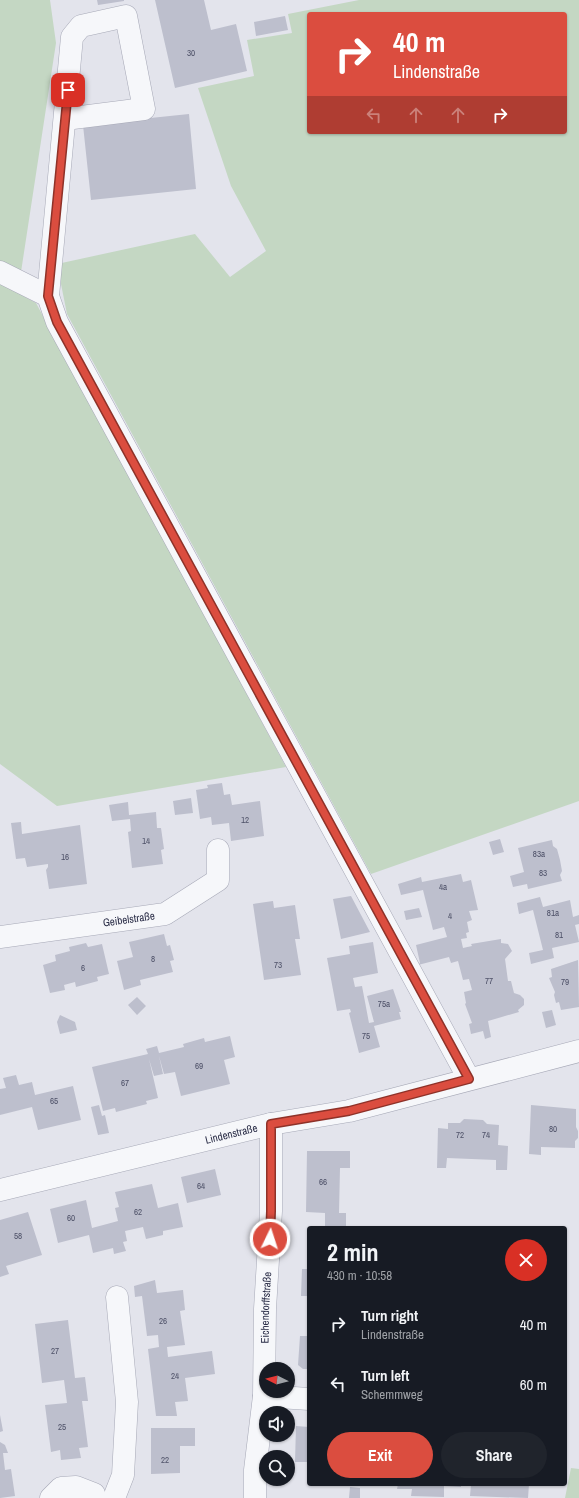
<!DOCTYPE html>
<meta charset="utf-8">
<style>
body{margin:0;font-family:"Archivo Narrow",sans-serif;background:#20242c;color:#f1f3f6;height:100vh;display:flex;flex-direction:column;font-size:15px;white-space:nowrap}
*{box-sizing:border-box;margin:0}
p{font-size:13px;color:#9ea1a6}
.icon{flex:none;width:22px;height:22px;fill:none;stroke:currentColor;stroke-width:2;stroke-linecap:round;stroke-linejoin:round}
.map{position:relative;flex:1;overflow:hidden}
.side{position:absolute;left:307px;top:1226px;width:260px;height:260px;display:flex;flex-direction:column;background:#171b24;border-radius:4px;box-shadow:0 1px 3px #0004}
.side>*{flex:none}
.guide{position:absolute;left:307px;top:12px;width:260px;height:122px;border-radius:4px;box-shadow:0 1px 3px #0004;background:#db4d3f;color:#fff;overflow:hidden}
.needle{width:26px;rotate:276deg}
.fabs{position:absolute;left:259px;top:1362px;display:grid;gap:8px}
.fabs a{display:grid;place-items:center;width:36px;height:36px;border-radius:50%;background:#171b24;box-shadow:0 1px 3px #0004;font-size:20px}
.pin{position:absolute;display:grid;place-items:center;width:34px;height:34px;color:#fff;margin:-17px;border-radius:8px;box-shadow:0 2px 6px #0006}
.me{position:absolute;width:44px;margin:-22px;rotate:4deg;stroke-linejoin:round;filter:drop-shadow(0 0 3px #0008)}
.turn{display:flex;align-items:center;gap:14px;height:84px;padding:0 20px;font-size:18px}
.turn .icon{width:52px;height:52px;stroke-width:2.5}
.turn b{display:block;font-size:28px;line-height:34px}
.lanes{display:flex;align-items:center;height:38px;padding:0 20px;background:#0003;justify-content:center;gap:20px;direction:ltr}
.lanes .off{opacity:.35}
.round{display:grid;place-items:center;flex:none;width:42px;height:42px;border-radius:21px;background:#20242c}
.head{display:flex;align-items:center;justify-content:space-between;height:68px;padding:0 20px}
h1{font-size:24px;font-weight:800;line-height:30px}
.primary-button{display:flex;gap:8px;margin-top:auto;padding:8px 20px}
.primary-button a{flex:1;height:46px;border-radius:24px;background:#db4d3f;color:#fff;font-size:16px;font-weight:800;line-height:46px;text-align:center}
.primary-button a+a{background:#20242c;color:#f1f3f6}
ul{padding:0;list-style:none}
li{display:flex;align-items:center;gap:12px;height:60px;padding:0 20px}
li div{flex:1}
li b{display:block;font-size:15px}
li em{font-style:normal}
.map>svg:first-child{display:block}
.green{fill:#c4d7c3;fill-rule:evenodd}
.building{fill:#bdbfcd}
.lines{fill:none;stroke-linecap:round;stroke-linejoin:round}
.minor-casing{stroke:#a7a9b7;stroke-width:23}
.minor{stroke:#f6f7fa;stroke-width:22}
.route-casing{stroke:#8e3229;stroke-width:10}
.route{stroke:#db4d3f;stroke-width:7}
.labels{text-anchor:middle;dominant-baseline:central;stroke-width:4;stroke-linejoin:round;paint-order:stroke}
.number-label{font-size:9px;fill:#4e5168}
.street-label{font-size:11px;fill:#292c46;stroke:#f3f4f9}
</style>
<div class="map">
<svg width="579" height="1498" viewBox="0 0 579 1498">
<rect width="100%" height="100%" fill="#e3e4ec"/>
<path class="green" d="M0 0H50L56 43 21 272 0 263Z
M359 0H579V801L371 874 67 314 57 264 195 234 230 277 266 251 231 186 198 88 254 76 247 40 292 33 288 14ZM309 14H565V132H309Z
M0 283 36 303 286 767 57 806 0 764Z
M571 1468 579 1469V1498H565Z"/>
<path class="building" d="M97 0H124V1L98 5Z
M155 0H204L211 30 236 24 247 71 175 88Z
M285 16 288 30 256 36 254 22Z
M189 114 196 189 91 200 83 125Z
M222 783 224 795 230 794 232 805 260 801 264 836 231 841 229 823 212 825 211 817 200 819 196 790 208 788 207 785Z
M191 798 193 813 175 815 173 801Z
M128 802 129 815 156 812 157 828H161L164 849 161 850 163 864 132 868 128 832 131 831 130 819 112 821 109 805Z
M21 822 22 834 80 825 87 884 49 889 46 870 48 867V864L27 867 25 858 16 859 11 823Z
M500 839 504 852 493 855 489 842Z
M552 840 553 846 557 849 560 860 562 871 560 875 562 881 528 889 527 884 513 887 510 876 524 872 518 848Z
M461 874 463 882 471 880 478 910 469 911 472 920 467 922 469 932 466 933 467 938 461 939 463 948 472 946 471 944 501 939V943L508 944 512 951 505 959 508 981H511L514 993 520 995 524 999V1005L518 1010 519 1012 488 1021 491 1037 485 1039 483 1031 471 1034 469 1024 472 1023 465 1004 466 1003 464 992 472 990 469 979 463 980 458 961 451 963 449 957 418 965 420 963 416 945 447 937 444 927 433 930 423 890 401 895 398 884 421 877 422 882Z
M351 896 370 932 341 939 333 899Z
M540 897 543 907 570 900 573 917 579 915V924L575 925 579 942 552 948 554 958 531 964 529 953 543 950 533 910 519 914 517 903Z
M273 901 274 908 295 905 300 939H295L301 975 264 980 253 904Z
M419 908 422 917 406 920 404 911Z
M164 934 167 946 170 945 174 960 170 961 173 972 140 980 141 985 124 990 117 961 133 957 129 942Z
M373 942 378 973 353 978 355 987 362 986 369 1023 374 1022 367 996 393 989 401 1012H399L401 1019 374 1026 380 1047 359 1053 349 1013 351 1012 350 1009 337 1011 327 958 350 954 349 946Z
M86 943 88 947 102 944 109 974 97 977 98 981 76 987 75 982 64 985 65 990 50 993 43 965 56 961 55 955 70 951 69 947Z
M578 960 579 1007 561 1010 559 1002 556 1003 554 995 555 992 549 978 552 977 551 969Z
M137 997 146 1006 137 1015 128 1005Z
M552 1010 556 1025 546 1028 542 1012Z
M60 1015 75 1022 77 1030 60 1034 57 1022Z
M230 1036 235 1057 224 1060 230 1084 181 1096 175 1072 164 1074 159 1056 163 1074 154 1076 149 1059 158 1098 146 1101 147 1104 116 1112 115 1108 103 1111 92 1067 148 1054 146 1049 157 1046 159 1053 184 1047 183 1044 204 1038 205 1042Z
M16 1075 19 1085 32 1082 35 1095 73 1086 81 1120 38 1130 32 1107 0 1115V1089L6 1088 3 1078Z
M99 1105 102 1116 105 1115 109 1133 98 1135 91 1107Z
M531 1105 576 1109V1127L578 1131V1138L575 1141V1148L541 1147V1155L529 1154Z
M464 1119 483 1120 487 1124 499 1125 498 1145 508 1146 507 1170H496V1160L447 1158 446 1168H437L438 1128 448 1129V1123H460Z
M307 1151H350V1168H340L339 1213H346V1228H325V1213L306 1212Z
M215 1169 221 1195 187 1203 181 1177Z
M152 1184 158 1208 178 1203 183 1227 163 1231V1235L146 1239 143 1227 125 1231 127 1241 123 1242 126 1251 114 1254 113 1248 93 1253 89 1235 58 1243 50 1209 86 1200 92 1228 107 1224 118 1221 115 1208 119 1207 115 1192Z
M28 1212 42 1255 6 1266 9 1274 0 1277V1220Z
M302 1269H309V1296H301Z
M155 1280 157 1293 183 1290 185 1310 180 1311 185 1345 167 1347 168 1357 212 1351 215 1374 185 1378 188 1401 175 1402 177 1416H156L148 1349 159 1347 158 1335 147 1336 142 1296 135 1297 134 1286Z
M68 1320 75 1378 85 1377 88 1401H82L88 1447 79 1448 81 1458 61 1460 60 1450 51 1452 45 1405 67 1403 64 1380 42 1383 35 1324Z
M300 1336H309V1369H303L298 1365Z
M0 1415 3 1431 0 1432Z
M296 1426 309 1427V1462H295Z
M151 1428H195V1446H180V1473L151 1474Z
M0 1442 5 1445 8 1453H3L5 1470 11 1469 15 1496 0 1498Z
M398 1484H461V1487L444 1486V1497L411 1496 412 1489H397Z
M471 1484H529L528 1498 470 1496Z
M350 1487 360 1488V1498H349Z"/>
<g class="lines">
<g class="minor-casing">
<g id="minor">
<path d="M65 119 144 109 126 16 81 26 72 37 48 296 57 322 469 1079"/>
<path d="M0 272 48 296"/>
<path id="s1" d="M0 937 165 914 218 880V850"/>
<path id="s2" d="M0 1190 271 1124 349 1111 579 1051"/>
<path d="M264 1396 309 1399"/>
<path d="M51 1498 61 1488 76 1487 94 1494 95 1498"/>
<path d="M114 1498 123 1475 127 1402 117 1297"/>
<path id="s3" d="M255 1498V1470L264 1396 265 1309 271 1211V1124"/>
</g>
</g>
<use href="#minor" class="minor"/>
</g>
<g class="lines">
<g class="route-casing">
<path id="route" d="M68 90 48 296 57 322 469 1079 349 1111 271 1124V1211L270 1239"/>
</g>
<use href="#route" class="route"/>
</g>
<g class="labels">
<g class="number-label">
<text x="191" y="53">30</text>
<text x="245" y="820">12</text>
<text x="146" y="841">14</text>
<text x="539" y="854">83a</text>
<text x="65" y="857">16</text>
<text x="543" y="873">83</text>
<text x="443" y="887">4a</text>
<text x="553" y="913">81a</text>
<text x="450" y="916">4</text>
<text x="559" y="935">81</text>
<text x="153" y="959">8</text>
<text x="278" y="965">73</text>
<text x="83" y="968">6</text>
<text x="489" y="981">77</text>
<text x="565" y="982">79</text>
<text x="384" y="1004">75a</text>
<text x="366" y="1036">75</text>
<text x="199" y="1066">69</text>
<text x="125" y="1083">67</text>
<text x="54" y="1101">65</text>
<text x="553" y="1129">80</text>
<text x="460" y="1135">72</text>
<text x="486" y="1135">74</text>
<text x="323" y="1182">66</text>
<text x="201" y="1186">64</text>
<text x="138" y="1212">62</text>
<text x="71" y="1218">60</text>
<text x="18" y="1236">58</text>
<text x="163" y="1321">26</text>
<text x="55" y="1351">27</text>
<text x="175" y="1376">24</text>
<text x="62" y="1427">25</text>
<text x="165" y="1460">22</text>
</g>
<g class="street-label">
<text stroke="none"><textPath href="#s1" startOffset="130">Geibelstraße</textPath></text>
<text stroke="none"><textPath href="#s2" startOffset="238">Lindenstraße</textPath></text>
<text stroke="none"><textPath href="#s3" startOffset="191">Eichendorffstraße</textPath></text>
</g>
</g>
</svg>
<div class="fabs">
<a><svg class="needle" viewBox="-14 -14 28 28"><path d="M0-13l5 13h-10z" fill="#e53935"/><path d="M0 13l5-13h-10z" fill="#9ea1a6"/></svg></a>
<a><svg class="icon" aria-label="sound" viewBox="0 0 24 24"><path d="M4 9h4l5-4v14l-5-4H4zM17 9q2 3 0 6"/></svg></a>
<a><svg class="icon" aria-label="search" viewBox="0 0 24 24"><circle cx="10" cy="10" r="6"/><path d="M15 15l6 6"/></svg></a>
</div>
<div class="pin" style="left:68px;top:90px;background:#d93025"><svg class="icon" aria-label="arrive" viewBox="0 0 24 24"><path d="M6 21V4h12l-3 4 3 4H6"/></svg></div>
<svg class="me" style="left:270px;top:1239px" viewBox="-20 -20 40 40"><circle r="17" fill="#db4d3f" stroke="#fff" stroke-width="3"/><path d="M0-11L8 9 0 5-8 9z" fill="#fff"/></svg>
<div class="guide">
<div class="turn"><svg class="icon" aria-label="right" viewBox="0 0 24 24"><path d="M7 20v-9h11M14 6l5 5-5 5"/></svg><div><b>40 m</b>Lindenstraße</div></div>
<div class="lanes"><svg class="icon off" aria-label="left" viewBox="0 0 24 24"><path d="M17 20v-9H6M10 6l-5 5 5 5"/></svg><svg class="icon off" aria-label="ahead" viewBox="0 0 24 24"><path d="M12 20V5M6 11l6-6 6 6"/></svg><svg class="icon off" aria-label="ahead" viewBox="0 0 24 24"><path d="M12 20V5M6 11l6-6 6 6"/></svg><svg class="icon" aria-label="right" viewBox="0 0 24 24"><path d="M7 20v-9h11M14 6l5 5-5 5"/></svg></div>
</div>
<section class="side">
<div class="head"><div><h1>2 min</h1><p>430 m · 10:58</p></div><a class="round" style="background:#d93025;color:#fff"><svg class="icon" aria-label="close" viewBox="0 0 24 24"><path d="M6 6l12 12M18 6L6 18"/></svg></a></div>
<ul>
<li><svg class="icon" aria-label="right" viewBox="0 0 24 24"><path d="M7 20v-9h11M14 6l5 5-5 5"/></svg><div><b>Turn right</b><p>Lindenstraße</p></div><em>40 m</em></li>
<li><svg class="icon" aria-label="left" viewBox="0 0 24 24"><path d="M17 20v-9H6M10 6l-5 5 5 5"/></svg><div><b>Turn left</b><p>Schemmweg</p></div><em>60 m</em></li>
</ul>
<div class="primary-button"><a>Exit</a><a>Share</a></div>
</section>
</div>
